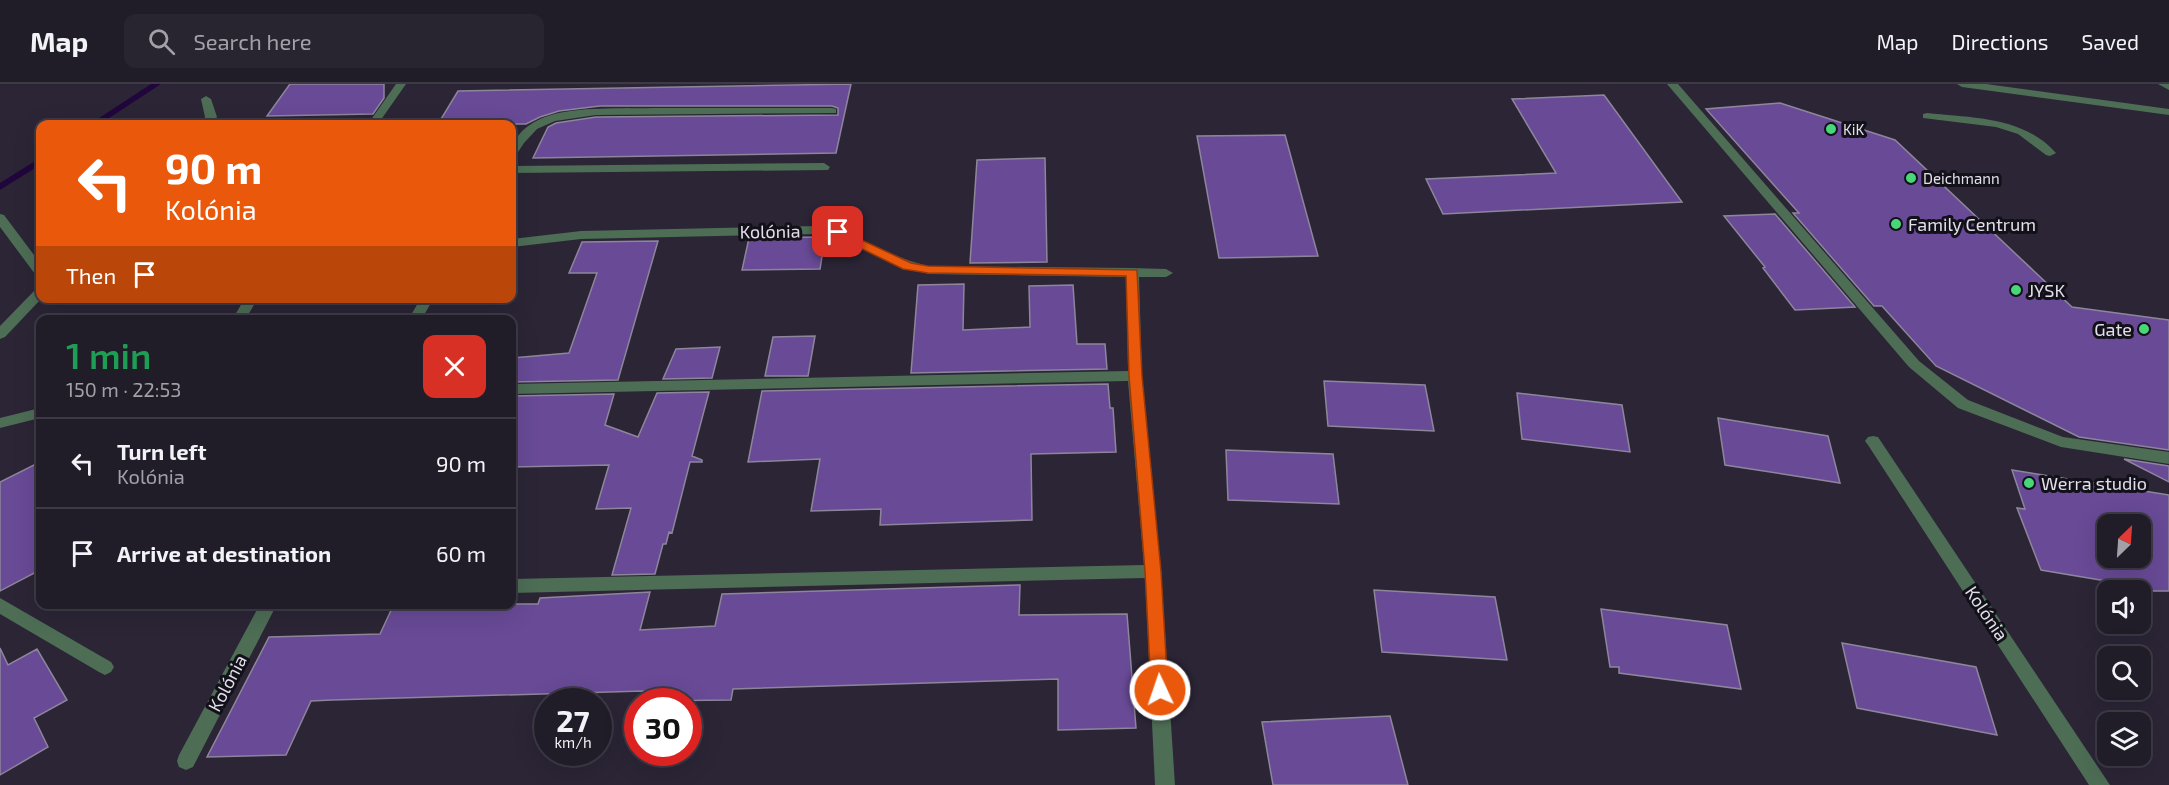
<!DOCTYPE html>
<meta charset="utf-8">
<style>
body{margin:0;font-family:"Exo 2",sans-serif;background:#282530;color:#f1f3f6;height:100vh;display:flex;flex-direction:column;font-size:22px;white-space:nowrap}
*{box-sizing:border-box;margin:0}
p{font-size:20px;color:#a2a1a8}
.icon{flex:none;width:33px;height:33px;fill:none;stroke:currentColor;stroke-width:2;stroke-linecap:round;stroke-linejoin:round}
.map{position:relative;flex:1;overflow:hidden}
.sheet{position:absolute;left:36px;top:231px;width:480px;height:294px;display:flex;flex-direction:column;background:#201c28;border-radius:12px;box-shadow:0 6px 24px #0002,0 0 0 2px #3d3a45}
.sheet>*{flex:none}
.guide{position:absolute;left:36px;top:36px;width:480px;height:183px;border-radius:12px;box-shadow:0 6px 24px #0002,0 0 0 2px #3d3a45;background:#ea580c;color:#fff;overflow:hidden}
.needle{width:39px;rotate:25deg}
.tools{position:absolute;left:2097px;top:430px;display:grid;gap:12px}
.tools a{display:grid;place-items:center;width:54px;height:54px;border-radius:12px;background:#201c28;box-shadow:0 6px 24px #0002,0 0 0 2px #3d3a45;font-size:30px}
.speed{position:absolute;left:534px;top:604px;display:flex;gap:12px;font-size:30px;font-weight:700;text-align:center}
.speed>*{display:grid;place-content:center;width:78px;height:78px;border-radius:50%;background:#201c28;box-shadow:0 6px 24px #0002,0 0 0 2px #3d3a45;line-height:1}
.speed small{font-size:15px;font-weight:400}
.speed .limit{border:9px solid #d22;background:#fff;color:#111}
.pin{position:absolute;display:grid;place-items:center;width:51px;height:51px;color:#fff;margin:-26px;border-radius:12px;box-shadow:0 3px 9px #0006}
.me{position:absolute;width:66px;margin:-33px;rotate:357deg;stroke-linejoin:round;filter:drop-shadow(0 0 4px #0008)}
.turn{display:flex;align-items:center;gap:21px;height:126px;padding:0 30px;font-size:27px}
.turn .icon{width:78px;height:78px;stroke-width:2.5}
.turn b{display:block;font-size:42px;line-height:51px}
.then{display:flex;align-items:center;height:57px;padding:0 30px;background:#0003;gap:12px;font-size:22px}
.round{display:grid;place-items:center;flex:none;width:63px;height:63px;border-radius:12px;background:#282530}
.head{display:flex;align-items:center;justify-content:space-between;height:102px;padding:0 30px}
h1{font-size:36px;font-weight:600;line-height:45px;color:#1e9e55}
ul{padding:0;list-style:none}
li{display:flex;align-items:center;gap:18px;height:90px;padding:0 30px;border-top:2px solid #3d3a45}
li div{flex:1}
li b{display:block;font-size:22px}
li em{font-style:normal}
header{display:flex;align-items:center;gap:36px;box-sizing:border-box;height:84px;padding:0 30px;background:#201c28;border-bottom:2px solid #3d3a45}
header strong{font-size:28px}
nav{display:flex;gap:33px;margin-inline-start:auto;font-size:21px}
.search{width:420px;height:54px;background:#282530;display:flex;align-items:center;gap:15px;box-sizing:border-box;padding:0 21px;border-radius:12px;color:#a2a1a8;font-size:22px}
.map>svg:first-child{display:block}
.lines{fill:none;stroke-linecap:round;stroke-linejoin:round}
.stream{fill:#21063d;fill-rule:evenodd}
.building{fill:#684a96;stroke:#8d869b;stroke-width:1.5;fill-rule:evenodd}
.minor{fill:#4d6d55;fill-rule:evenodd}
.route{fill:#ea580c;stroke:#983908;stroke-width:1.5}
.poi-dot{fill:#47d779;stroke:#121018;stroke-width:2}
.labels{text-anchor:middle;dominant-baseline:central;stroke-width:6;stroke-linejoin:round;paint-order:stroke}
.far-poi-label{font-size:15px;fill:#e3dfea;stroke:#121018;text-anchor:start}
.poi-label{font-size:18px;fill:#e3dfea;stroke:#121018;text-anchor:start}
.street-label{font-size:18px;fill:#e3dfea;stroke:#121018}
</style>
<header>
<strong>Map</strong>
<div class="search"><svg class="icon" aria-label="search" viewBox="0 0 24 24"><circle cx="10" cy="10" r="6"/><path d="M15 15l6 6"/></svg>Search here</div>
<nav><a>Map</a><a>Directions</a><a>Saved</a></nav>
</header>
<div class="map">
<svg width="2169" height="701" viewBox="0 0 2169 701">
<rect width="100%" height="100%" fill="#2b2536"/>
<g class="lines">
<path class="stream" d="M151 0H161L100 40H90Z
M40 74V81L0 106V99Z"/>
</g>
<path class="building" d="M290 0H384V14L373 30 267 32Z
M851 0 836 69 533 74 548 43 556 39 596 33 838 31V24L832 22H600L559 27 540 33 526 40H438L458 7Z
M1604 11 1682 118 1443 130 1426 95 1556 89 1512 15Z
M1780 19 1895 56 2072 223 2169 236V366L2079 353 1936 282 1882 222H1874L1793 129H1799L1706 25Z
M1285 51 1318 172 1219 174 1197 52Z
M1045 74 1047 178 970 179 977 76Z
M1775 130 1855 223 1795 226 1763 184 1765 183 1724 132Z
M819 153 825 154 820 185 742 186 749 154Z
M658 157 618 296 512 298V274L569 269 597 189H569L582 158Z
M964 200 963 246 1030 243 1029 202 1073 201 1077 260H1105L1107 285 911 289 918 201Z
M815 252 808 292H765L773 253Z
M720 263 712 294 663 295 676 265Z
M1324 297 1425 301 1434 347 1328 342Z
M1108 300 1110 324H1113L1116 368 1031 370 1032 436 880 441 881 425 811 427 820 375 748 378 762 307Z
M709 308 692 372 702 376V378H690L672 449 669 448 666 460H663L655 490 612 491 631 424 596 425 609 381 512 383V312L614 310 605 341 638 353 657 309Z
M1517 309 1622 321 1630 368 1522 355Z
M1718 334 1828 352 1840 399 1725 381Z
M1226 366 1333 370 1339 420 1228 416Z
M2124 375 2169 382V398Z
M40 378V486L0 507V398Z
M2012 386 2169 411V507H2127L2124 500 2041 486 2017 424 2025 425ZM2108 441H2140V474H2108Z
M1020 501 1019 531 1127 530 1136 644 1058 646V595L733 605 731 616 640 617 643 607 332 616 311 617 286 671 207 673 269 553 380 550 394 520H538L540 514 650 508 640 546 715 542 722 510Z
M1374 506 1495 513 1507 576 1382 568Z
M1601 525 1727 541 1741 605 1619 589V583H1610Z
M1842 559 1976 583 1997 651 1857 624Z
M0 564 8 581 37 565 67 616 34 634 48 663 0 691Z
M1390 632 1408 701H1273L1262 638Z"/>
<g class="lines">
<path class="minor" d="M396 0H406L378 40H368Z
M1667 0H1678L1919 277 1968 316 2063 353 2169 368V380L2061 363 1958 324 1909 283Z
M1957 0H1986L2169 25V31L1962 3Z
M2158 0H2169V6Z
M206 12 211 15 217 33 212 40H201L205 33 201 15Z
M832 24 836 25V29L596 31 555 37 537 45 524 59 516 71 512 72C512 51 528 39 548 32 577 22 622 25 653 24 713 24 772 24 832 24Z
M1927 29C1972 34 2023 32 2056 69L2050 72 2046 71 2018 50 1996 43 1923 34V30Z
M824 79 830 83 828 86 512 89V82Z
M0 130 4 131 40 179V191L35 190 0 143Z
M817 142C856 150 889 173 928 182L1132 184 1166 185 1173 189 1166 193H1139L1142 292 1161 487 1175 701H1155L1145 494 512 509V495L1144 481 1128 297 512 310V300L1128 287 1126 193 928 190 895 180 841 156 817 150 581 155 512 163V155L581 147Z
M40 205 42 214 5 253 0 255V242L35 206Z
M245 214H258L245 236H232Z
M421 214H434L421 236H408Z
M40 324V334L0 344V334Z
M1873 352 1878 353 2110 701H2089L1868 361 1865 357 1868 353Z
M0 514 111 578 114 583 111 588 105 591 99 588 0 530Z
M260 520H277L193 683 186 686 179 683 177 677 179 671Z"/>
</g>
<path class="route" d="M838 145 911 179 928 182 1137 186 1142 292 1161 487 1168 606 1165 611 1160 613 1154 611 1151 606 1145 487 1129 292 1126 192 928 189 903 185 834 151V146Z"/>
<g class="poi-dot">
<circle cx="1831" cy="45" r="6"/>
<circle cx="1911" cy="94" r="6"/>
<circle cx="1896" cy="140" r="6"/>
<circle cx="2016" cy="206" r="6"/>
<circle cx="2144" cy="245" r="6"/>
<circle cx="2029" cy="399" r="6"/>
</g>
<g class="labels">
<g class="far-poi-label">
<text x="1843" y="45">KiK</text>
<text x="1923" y="94">Deichmann</text>
</g>
<g class="poi-label">
<text x="1908" y="140">Family Centrum</text>
<text x="2028" y="206">JYSK</text>
<text x="2132" y="245" text-anchor="end">Gate</text>
<text x="2041" y="399">Werra studio</text>
</g>
<g class="street-label">
<text transform="translate(770 147) rotate(-1)">Kolónia</text>
<text transform="translate(1987 529) rotate(56)">Kolónia</text>
<text transform="translate(227 599) rotate(-62)">Kolónia</text>
</g>
</g>
</svg>
<div class="tools">
<a><svg class="needle" viewBox="-14 -14 28 28"><path d="M0-13l5 13h-10z" fill="#e53935"/><path d="M0 13l5-13h-10z" fill="#a2a1a8"/></svg></a>
<a><svg class="icon" aria-label="sound" viewBox="0 0 24 24"><path d="M4 9h4l5-4v14l-5-4H4zM17 9q2 3 0 6"/></svg></a>
<a><svg class="icon" aria-label="search" viewBox="0 0 24 24"><circle cx="10" cy="10" r="6"/><path d="M15 15l6 6"/></svg></a>
<a><svg class="icon" aria-label="layers" viewBox="0 0 24 24"><path d="M12 4l9 5-9 5-9-5zM3 14l9 5 9-5"/></svg></a>
</div>
<div class="speed"><div>27<small>km/h</small></div><div class="limit">30</div></div>
<div class="pin" style="left:838px;top:148px;background:#d93025"><svg class="icon" aria-label="arrive" viewBox="0 0 24 24"><path d="M6 21V4h12l-3 4 3 4H6"/></svg></div>
<svg class="me" style="left:1160px;top:606px" viewBox="-20 -20 40 40"><circle r="17" fill="#ea580c" stroke="#fff" stroke-width="3"/><path d="M0-11L8 9 0 5-8 9z" fill="#fff"/></svg>
<div class="guide">
<div class="turn"><svg class="icon" aria-label="left" viewBox="0 0 24 24"><path d="M17 20v-9H6M10 6l-5 5 5 5"/></svg><div><b>90 m</b>Kolónia</div></div>
<div class="then">Then<svg class="icon" aria-label="arrive" viewBox="0 0 24 24"><path d="M6 21V4h12l-3 4 3 4H6"/></svg></div>
</div>
<section class="sheet">
<div class="head"><div><h1>1 min</h1><p>150 m · 22:53</p></div><a class="round" style="background:#d93025;color:#fff"><svg class="icon" aria-label="close" viewBox="0 0 24 24"><path d="M6 6l12 12M18 6L6 18"/></svg></a></div>
<ul>
<li><svg class="icon" aria-label="left" viewBox="0 0 24 24"><path d="M17 20v-9H6M10 6l-5 5 5 5"/></svg><div><b>Turn left</b><p>Kolónia</p></div><em>90 m</em></li>
<li><svg class="icon" aria-label="arrive" viewBox="0 0 24 24"><path d="M6 21V4h12l-3 4 3 4H6"/></svg><div><b>Arrive at destination</b></div><em>60 m</em></li>
</ul>
</section>
</div>
